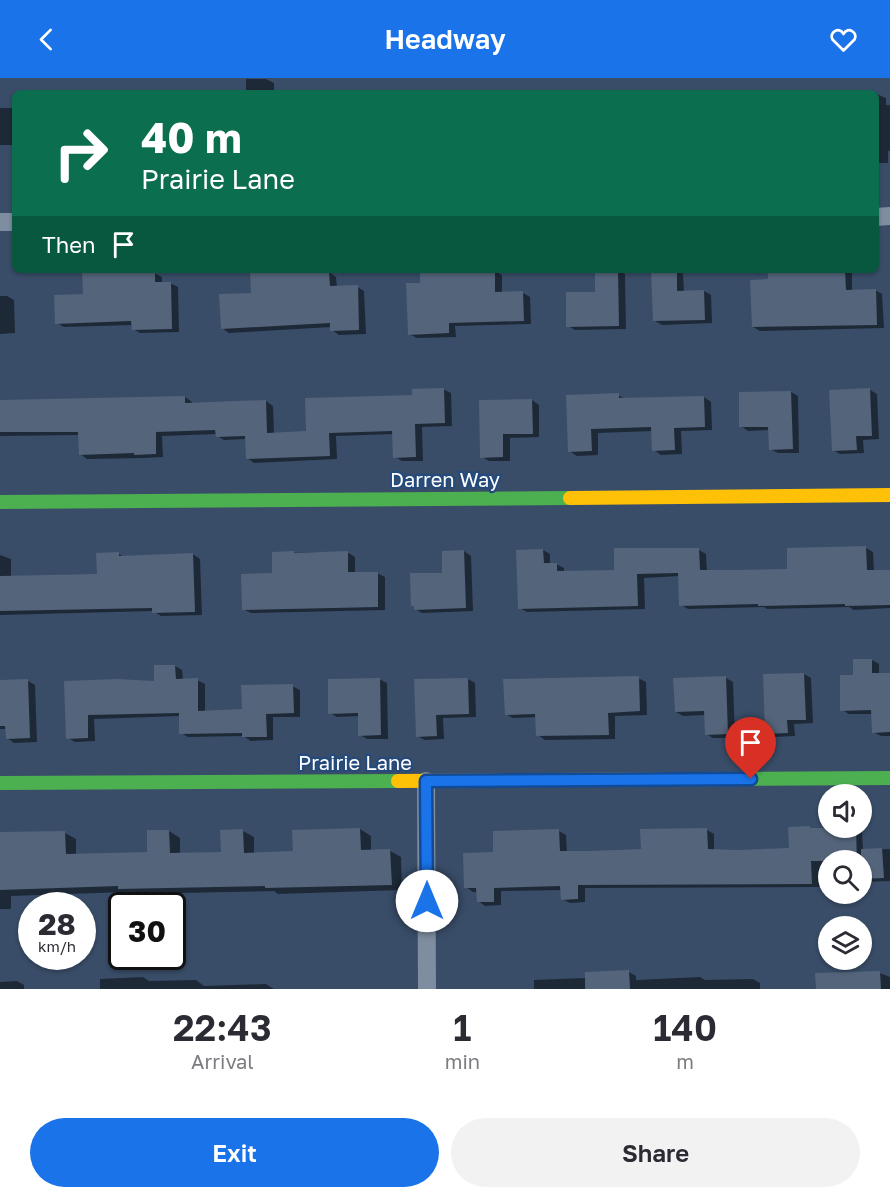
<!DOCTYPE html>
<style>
body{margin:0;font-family:"Golos Text",sans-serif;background:#f2f2f3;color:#2b2b33;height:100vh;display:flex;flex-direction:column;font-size:22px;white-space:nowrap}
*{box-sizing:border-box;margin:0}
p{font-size:20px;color:#7c7c81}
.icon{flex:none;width:33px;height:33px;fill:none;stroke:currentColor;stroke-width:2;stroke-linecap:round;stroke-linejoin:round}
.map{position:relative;height:911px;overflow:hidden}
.drawer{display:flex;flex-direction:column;background:#fff;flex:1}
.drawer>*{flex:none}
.hud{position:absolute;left:12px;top:12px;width:867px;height:183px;border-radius:9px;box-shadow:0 2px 4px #0004;background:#0b6e4f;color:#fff;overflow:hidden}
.buttons{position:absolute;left:818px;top:706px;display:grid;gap:12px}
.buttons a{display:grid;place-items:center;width:54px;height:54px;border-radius:50%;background:#fff;box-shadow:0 2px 4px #0004;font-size:30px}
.speed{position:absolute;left:18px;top:814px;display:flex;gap:12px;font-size:30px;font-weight:700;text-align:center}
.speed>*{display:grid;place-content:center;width:78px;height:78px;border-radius:50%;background:#fff;box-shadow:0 2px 4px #0004;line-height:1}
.speed small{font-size:15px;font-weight:400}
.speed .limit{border:3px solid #111;border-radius:9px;background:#fff;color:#111}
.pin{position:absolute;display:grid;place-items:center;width:51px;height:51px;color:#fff;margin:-62px -26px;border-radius:50% 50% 50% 0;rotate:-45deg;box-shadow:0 0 6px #0007}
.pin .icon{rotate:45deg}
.me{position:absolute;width:66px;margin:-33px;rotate:0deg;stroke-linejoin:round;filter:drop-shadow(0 0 4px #0008)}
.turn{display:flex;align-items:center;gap:21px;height:126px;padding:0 30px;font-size:27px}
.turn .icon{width:78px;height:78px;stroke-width:2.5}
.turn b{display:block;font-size:42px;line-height:51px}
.then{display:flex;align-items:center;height:57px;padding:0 30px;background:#0003;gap:12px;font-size:22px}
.eta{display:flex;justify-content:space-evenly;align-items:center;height:102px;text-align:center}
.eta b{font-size:36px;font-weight:600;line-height:42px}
.cta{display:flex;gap:12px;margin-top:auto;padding:12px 30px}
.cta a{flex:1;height:69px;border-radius:36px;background:#1a73e8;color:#fff;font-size:24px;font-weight:600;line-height:69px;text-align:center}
.cta a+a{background:#f2f2f3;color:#2b2b33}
header{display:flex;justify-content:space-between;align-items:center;height:78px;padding:0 30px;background:#1a73e8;color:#fff;font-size:27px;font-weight:600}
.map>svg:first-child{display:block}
.shadow{fill:#0007}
.building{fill:#54647a}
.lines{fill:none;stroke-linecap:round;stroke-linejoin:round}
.street{stroke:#7e8d9f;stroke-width:18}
.fast{stroke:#4caf50;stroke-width:14}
.slow{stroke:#ffc107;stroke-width:14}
.route-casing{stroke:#114b97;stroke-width:15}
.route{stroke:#1a73e8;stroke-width:10}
.labels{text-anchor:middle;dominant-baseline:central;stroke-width:4.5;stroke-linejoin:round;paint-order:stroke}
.street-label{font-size:20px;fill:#fff;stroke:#254a7c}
</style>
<header><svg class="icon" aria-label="back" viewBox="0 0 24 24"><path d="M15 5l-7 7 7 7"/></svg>Headway<svg class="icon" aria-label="heart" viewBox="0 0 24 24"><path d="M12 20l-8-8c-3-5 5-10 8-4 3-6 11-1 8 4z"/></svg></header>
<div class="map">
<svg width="890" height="911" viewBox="0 0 890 911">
<rect width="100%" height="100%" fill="#394d68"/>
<path class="shadow" d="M246 1H266L274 5V15H246Z
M876 16 886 20V27H890V73H888V85H876Z
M0 30H15V67H0Z
M617 192 625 196 626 251 575 252 568 248Z
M676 192 683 196 684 214 704 213 711 217 712 245 662 247 655 243Z
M779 192H848L852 194V213L875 212 882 216 884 250 760 253 753 249 770 203Z
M495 193 502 197V215H523L530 219 531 246 455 248 456 259 417 260 409 256 422 206Z
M329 194 336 199 337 210 357 209 364 213 366 256 339 257 332 252 331 249 229 255 222 250Z
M154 195 162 199V206L170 205 178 209 179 254 140 255 133 251V247L64 249 57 245 85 218Z
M0 218H7L14 222 15 255 0 256Z
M443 311 451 315 452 348 422 349 423 383H402L395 379 394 356 336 358 337 381 254 385 247 380 246 361 224 362 217 358V356L162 358 163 379 143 380 87 381 80 376 79 357 0 358V322L17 323 185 319 192 324V326L266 323 273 328 274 356 308 355 413 319Z
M870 312 877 316 879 361 863 362 864 375 840 376 833 372Z
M791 314 798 318 799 375H778L770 371V352L748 353 741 348Z
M618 317 625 321 704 319 711 324 712 352 681 353 682 376 661 377 654 372 653 353 598 355V377L577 378 569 373Z
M532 322 539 327V359L510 360V383H489L482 379Z
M866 470 873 474 874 494 890 493V530L854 532 849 529 767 531 764 529 688 531 681 527 680 498 644 500 645 531 527 534 520 530 543 472 550 476V486H556L564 490V494H615L699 472 706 476 707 494 789 492Z
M464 473 471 478 473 533 422 535 415 531 444 496 443 474Z
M347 474 355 479V496L377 495 385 499V532L251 535 243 531 274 497 273 475Z
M119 476 124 479 193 476 200 481 202 537 161 538 153 533 0 537V477L11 481V499L98 498Z
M872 582 879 586V597L890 596V658H881L873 654V636H849L842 632 854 598Z
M175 588 182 592 183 602H197L205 606V634L243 632 292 608 300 612V639H273V662L251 663 243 658 188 659 181 655 180 638 94 641 95 663 75 664 68 660 66 604H156Z
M804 596 811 600 813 645 794 646 795 658 774 659 767 655 765 598Z
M638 600 646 604 647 637 615 638V661L545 662 538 657 537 639 513 640 506 636Z
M726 600 733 604 735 660H713L706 656 705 637 683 638 676 634Z
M379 601 387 605 388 661H367L360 657 359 638 337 639 330 635Z
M468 601 475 605 476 639 443 640 444 661 425 662 417 658Z
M28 603 35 607 37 664 14 665 7 660V651H0V604Z
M828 750H857L862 753 863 772 890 771V803L861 804V783H828V805L819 806V809L585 810V824L570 825 562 821V812L501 813V827L485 828 478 823V814H473L466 809 495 776 559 753 566 757 567 775 642 773 707 752 714 756V773L790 771V751Z
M360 751 371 758V774L390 773 401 779 402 812 278 816 274 813 130 816 127 814 11 818V831H0V756L65 755 76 761V777L149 776 169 753 180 760V776L222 775 243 753 254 759V776L295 775Z
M629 894 636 898V902L700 899 705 902 753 901 760 905V911H534V902L586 900Z
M880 895 890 899V911H837Z
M143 899 149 903 196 902 204 908 266 906 274 911H100V901Z
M17 903 24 907V911H0V904Z"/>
<path class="building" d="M495 192V214L523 213 524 243 449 245V255L408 257 406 205H420V193Z
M595 192H618L619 248 566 249V214H595Z
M651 192H677V213L704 212 705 242 653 243Z
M768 192H845L846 212 876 211 877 247 752 249 750 202 768 201Z
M155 193V204H171L172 251 132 252 131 243 55 246 54 217 83 216 82 195Z
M272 193V195L329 193 330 208 358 207 359 252 330 253V245L221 251 219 216 251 215 250 194Z
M444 310 445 345 415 346 416 379 393 380 392 353 329 355 330 378 246 381 245 358 216 359 215 352 156 354V376L134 377V375L79 377 78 354H0V322L185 318V325L266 322 267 355 306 353 305 320 412 317V311Z
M870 310 872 358H856L857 372 832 373 829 312Z
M791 313 793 371 769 372 768 349H739V314Z
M619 315V320L704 318 705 349 674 350 675 372 652 373 651 349 591 351 592 373 568 374 566 317Z
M532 321 533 356H503V379L480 380 479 322Z
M866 468 867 492H890V527L845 528V526L758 528V526L679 528 678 495 637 496 638 528 518 531 516 472 543 471 544 485H557V493L614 492V470H699L700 492H730L787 491V470Z
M464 472 466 530 414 532V528H411L410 495H442V473Z
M294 473V475L348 473V494H378V529L242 532 241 496 272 495V474Z
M119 474V478L193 475 195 534 152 535V530L0 533V498L97 496 96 475Z
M853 581H872V595H890V654L872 655 871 632 840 633V597H853Z
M154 587H175L176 601 198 600V633L242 631 241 607 293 606 294 635 266 636 267 659H242V655L179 656V635L88 637V660L66 661 64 603 117 601 154 603Z
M804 595 806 642H787L788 655 765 656 763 596Z
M639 598 640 633 608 635 609 657 536 658 535 636 505 637 503 601Z
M726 598 728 656 705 657 704 633 675 634 673 600Z
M380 600 381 657 358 658V635L328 636V601Z
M468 600 469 636 436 637 437 658 416 659 414 601Z
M28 601 30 660 6 661 5 648H0V602Z
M810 748V750H856L857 783H811L812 806 578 807V821L561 822 560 808 494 810V824H477L476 810H464L463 775 493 774V753L559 751 560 773H590L641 771 640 751 707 750 708 771 738 772 789 770 788 749Z
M360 750 361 772 390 771 392 807 265 810V808L118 811V808L0 812V754L65 753 66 776 147 774V752H169L170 775 221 774 220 752 243 751 244 775 293 773 292 752Z
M882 770 884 800 861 801V771Z
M629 892 630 911H585V894Z
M880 893 881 911H816L815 895Z"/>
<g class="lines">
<path class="street" d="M876 139 890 138
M0 144H15
M426 703 427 911"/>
<path class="fast" d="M0 424 570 420
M725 701 890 700
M0 705 398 703"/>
<path class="slow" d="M570 420 890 417
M398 703 725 701"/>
</g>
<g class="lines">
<g class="route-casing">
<path id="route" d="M427 823 426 703 751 701"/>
</g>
<use href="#route" class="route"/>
</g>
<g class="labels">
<g class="street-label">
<text x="445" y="401">Darren Way</text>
<text x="355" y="684">Prairie Lane</text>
</g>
</g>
</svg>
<div class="buttons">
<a><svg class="icon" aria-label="sound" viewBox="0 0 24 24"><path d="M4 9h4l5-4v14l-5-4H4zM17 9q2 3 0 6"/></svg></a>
<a><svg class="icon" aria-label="search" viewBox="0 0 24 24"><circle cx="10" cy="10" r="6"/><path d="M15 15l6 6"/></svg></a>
<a><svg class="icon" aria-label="layers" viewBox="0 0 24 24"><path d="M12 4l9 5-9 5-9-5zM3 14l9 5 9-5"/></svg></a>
</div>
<div class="speed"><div>28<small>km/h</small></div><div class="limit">30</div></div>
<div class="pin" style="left:751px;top:701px;background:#d93025"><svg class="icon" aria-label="arrive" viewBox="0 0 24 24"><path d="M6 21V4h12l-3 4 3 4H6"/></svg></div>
<svg class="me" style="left:427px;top:823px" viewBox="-20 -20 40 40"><circle r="19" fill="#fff"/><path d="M0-13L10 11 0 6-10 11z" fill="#1a73e8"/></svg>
<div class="hud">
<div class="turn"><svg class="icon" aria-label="right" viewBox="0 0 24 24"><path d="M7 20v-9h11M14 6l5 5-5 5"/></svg><div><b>40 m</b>Prairie Lane</div></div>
<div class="then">Then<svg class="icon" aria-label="arrive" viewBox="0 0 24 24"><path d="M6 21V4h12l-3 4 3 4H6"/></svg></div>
</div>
</div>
<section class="drawer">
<div class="eta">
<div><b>22:43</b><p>Arrival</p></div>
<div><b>1</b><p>min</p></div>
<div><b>140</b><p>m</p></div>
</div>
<div class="cta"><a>Exit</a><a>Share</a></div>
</section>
